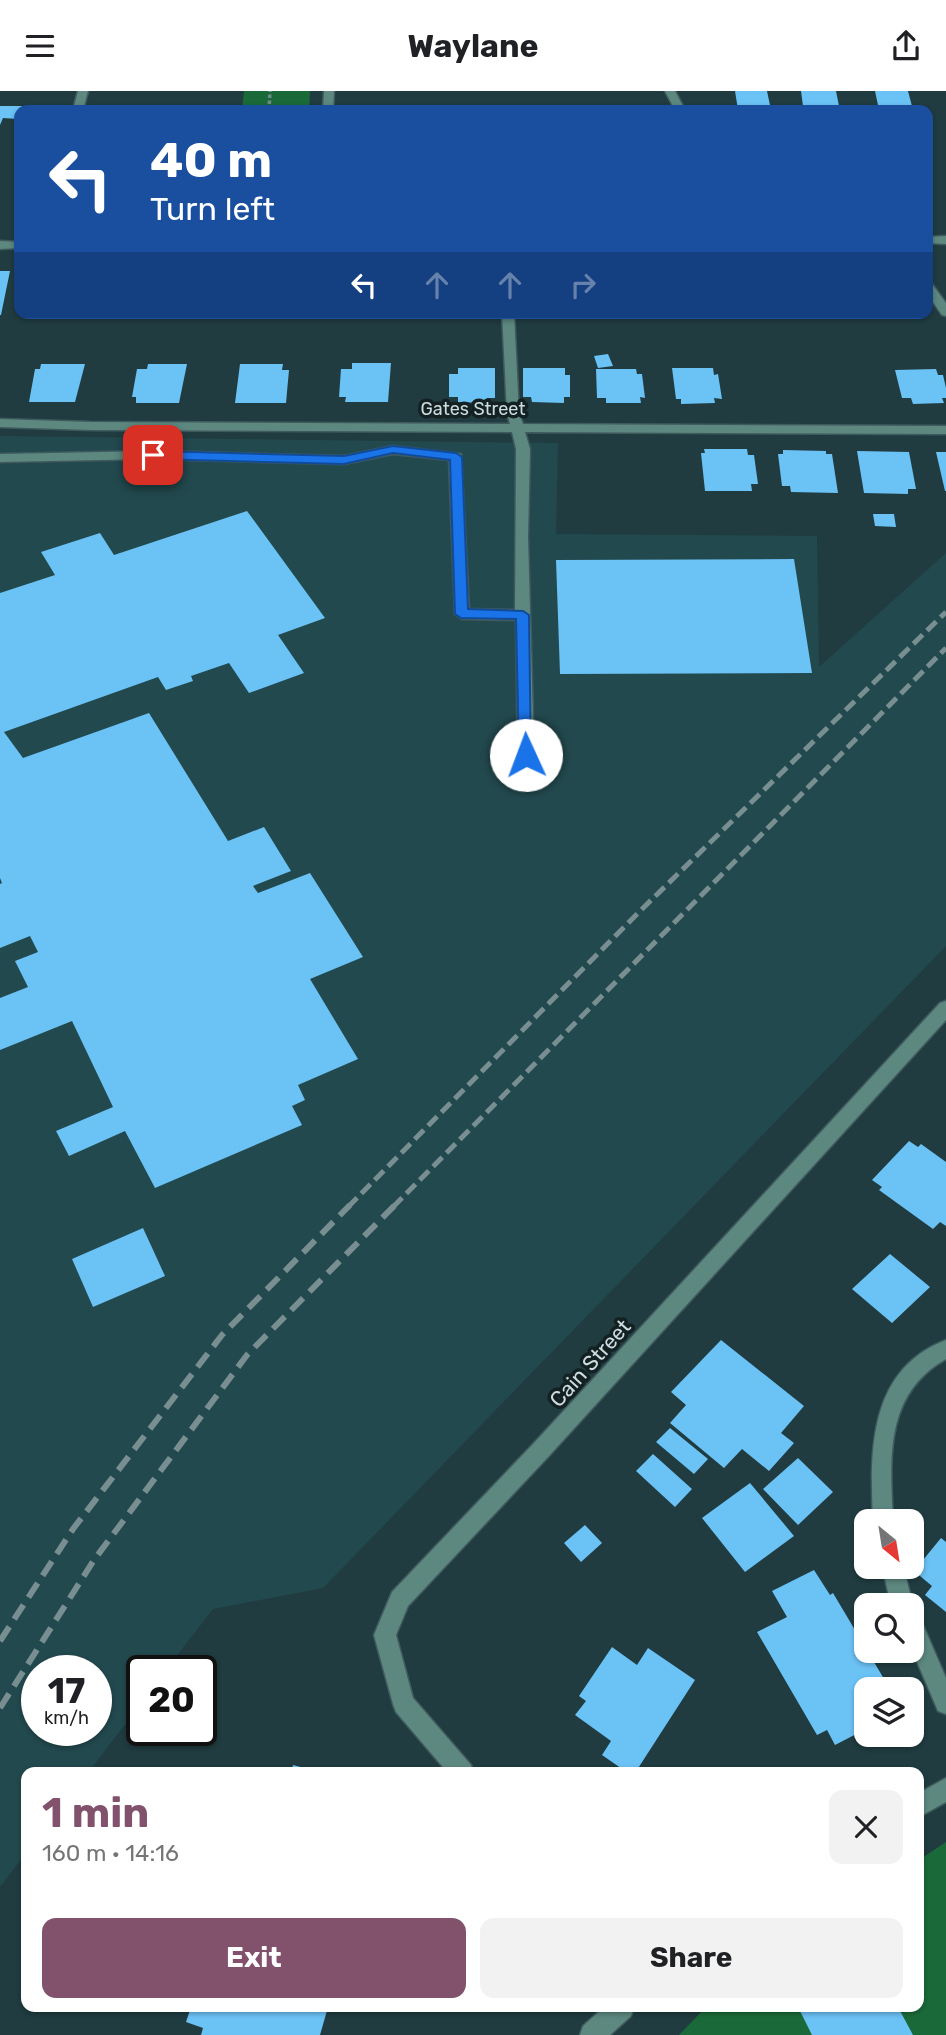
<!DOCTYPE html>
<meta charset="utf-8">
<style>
body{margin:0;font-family:Rubik,sans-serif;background:#f2f2f2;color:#202124;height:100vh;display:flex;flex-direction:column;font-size:26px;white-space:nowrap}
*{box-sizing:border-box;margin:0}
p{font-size:23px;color:#757577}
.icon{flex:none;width:38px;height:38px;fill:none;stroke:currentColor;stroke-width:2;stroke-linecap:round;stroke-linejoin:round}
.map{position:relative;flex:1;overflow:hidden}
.panel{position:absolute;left:21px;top:1676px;width:903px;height:245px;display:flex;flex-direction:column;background:#fff;border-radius:14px;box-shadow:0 2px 5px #0004}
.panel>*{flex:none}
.hud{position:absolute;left:14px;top:14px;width:919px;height:214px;border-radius:14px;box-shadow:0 2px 5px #0004;background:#1a4fa0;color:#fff;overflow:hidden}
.needle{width:46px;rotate:150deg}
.buttons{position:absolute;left:854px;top:1418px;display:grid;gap:14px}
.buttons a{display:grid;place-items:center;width:70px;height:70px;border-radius:14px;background:#fff;box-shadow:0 2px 5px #0004;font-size:35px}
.speed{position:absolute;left:21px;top:1564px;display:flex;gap:14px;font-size:35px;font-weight:700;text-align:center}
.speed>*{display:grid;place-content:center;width:91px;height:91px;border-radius:50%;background:#fff;box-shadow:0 2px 5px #0004;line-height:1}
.speed small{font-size:18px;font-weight:400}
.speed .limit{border:4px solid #111;border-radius:10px;background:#fff;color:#111}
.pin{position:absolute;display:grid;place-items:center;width:60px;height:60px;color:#fff;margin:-30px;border-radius:14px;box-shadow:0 4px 10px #0006}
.me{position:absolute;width:77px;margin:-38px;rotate:358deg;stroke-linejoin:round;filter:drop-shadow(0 0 5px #0008)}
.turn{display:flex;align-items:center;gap:24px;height:147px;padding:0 21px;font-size:32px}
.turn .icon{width:91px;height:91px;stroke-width:2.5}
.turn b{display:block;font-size:49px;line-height:60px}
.lanes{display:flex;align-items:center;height:66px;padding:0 21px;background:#0003;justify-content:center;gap:35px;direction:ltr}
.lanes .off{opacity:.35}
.round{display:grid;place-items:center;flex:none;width:74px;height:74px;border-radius:14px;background:#f2f2f2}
.head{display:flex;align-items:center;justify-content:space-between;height:119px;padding:0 21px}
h1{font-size:42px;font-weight:700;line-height:52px;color:#82526d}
.cta{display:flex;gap:14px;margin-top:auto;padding:14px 21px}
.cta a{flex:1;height:80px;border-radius:14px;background:#82526d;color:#fff;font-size:28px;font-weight:700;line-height:80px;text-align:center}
.cta a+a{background:#f2f2f2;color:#202124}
header{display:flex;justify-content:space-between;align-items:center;height:91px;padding:0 21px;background:#fff;font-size:32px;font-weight:700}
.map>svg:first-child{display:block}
.built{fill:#22494e;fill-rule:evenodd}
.green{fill:#1a6a39}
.building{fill:#6bc2f5}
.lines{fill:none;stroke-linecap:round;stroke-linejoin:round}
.minor-casing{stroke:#3f595d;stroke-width:3}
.path{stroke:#72898c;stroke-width:3.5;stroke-dasharray:3.5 2.5;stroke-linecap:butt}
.minor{fill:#5c887f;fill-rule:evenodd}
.rail-far1{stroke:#788e91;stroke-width:5;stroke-dasharray:13 6;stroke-linecap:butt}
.rail{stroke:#788e91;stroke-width:6;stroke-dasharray:17 9;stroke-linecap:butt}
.route{fill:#1a73e8;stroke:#114b97;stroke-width:2}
.labels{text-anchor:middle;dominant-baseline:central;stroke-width:7;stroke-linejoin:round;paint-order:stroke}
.far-street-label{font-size:18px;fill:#cddddf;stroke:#142123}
.street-label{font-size:21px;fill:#cddddf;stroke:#142123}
</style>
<header><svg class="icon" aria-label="menu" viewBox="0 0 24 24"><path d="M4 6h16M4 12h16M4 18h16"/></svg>Waylane<svg class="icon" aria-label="share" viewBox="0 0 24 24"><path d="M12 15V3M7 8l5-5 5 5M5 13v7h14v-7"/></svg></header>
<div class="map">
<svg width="946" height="1944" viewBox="0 0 946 1944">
<rect width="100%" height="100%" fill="#203c40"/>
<path class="built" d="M0 345 558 352 556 443 817 445 819 576 946 462V855L323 1497 213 1518 165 1580H142V1611L88 1682H26V1762L0 1796ZM37 1580H96V1640H37Z"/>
<path class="green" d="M244 0H310L309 19H242Z
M946 1751V1944H679L706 1916H919V1769Z"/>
<path class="building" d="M735 0H767L771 19H738Z
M801 0H836L839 15H803Z
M875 0H908L913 19H879Z
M0 15H22L18 28 3 27 0 34Z
M184 16V19H146L147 17Z
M0 180H10L1 224H0Z
M608 263 613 275 598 277 594 265Z
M352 272H391L388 311H345L346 306H339L341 278H352Z
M41 273H85L75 311H29L35 278H40Z
M148 273H187L179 312H136V306H132L137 278H147Z
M240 273H283L282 279H289L286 312H235Z
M458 277H495V307H487V312L458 311V306H449V283H458Z
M523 277H565V284H570V306H564V312L532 311 531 306H523Z
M672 277H713L714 284 718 283 722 308 714 307 715 312 681 313V308H676Z
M596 278H636L637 283H642L645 307 640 306 641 312H606V307H597Z
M936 278 938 284H943L946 297V307H942L944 312 913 313 911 307H902L895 279Z
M704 358H747L748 364H754L758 393H751L752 400H705L701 362H705Z
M783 359 826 360V363H832L838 402 791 401 790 395H782L778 363H783Z
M857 360 909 361 916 398H908V403L864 402Z
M936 361H946V400H945Z
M247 420 325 527 278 544 304 582 249 602 229 572 191 585 193 590 166 599 158 586 4 641 23 667 149 622 228 750 264 736 291 780 253 795 258 802 310 782 363 866 310 888 358 968 298 994 305 1009 292 1015 302 1034 155 1097 125 1040 69 1065 56 1040 113 1016 72 930 0 959V907L28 896 15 870 38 861 30 845 0 857V793L2 792 0 787V502L55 484 41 461 100 442 114 464Z
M873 423H894L896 436 875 435Z
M794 468 812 582 560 583 556 469Z
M909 1050 918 1056 921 1053 946 1071V1135L940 1131 933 1138 879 1099 882 1096 872 1089Z
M143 1137 165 1185 93 1216 72 1168Z
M890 1163 930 1196 892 1232 852 1198Z
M721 1249 804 1315 781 1342 794 1352 769 1380 742 1358 724 1377 670 1332 686 1314 671 1301Z
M670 1337 708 1368 694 1383 656 1351Z
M653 1363 692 1398 675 1416 636 1380Z
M798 1367 833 1401 798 1434 763 1398Z
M750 1392 794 1445 745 1481 702 1427Z
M585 1434 602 1452 581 1471 564 1452Z
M941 1447 946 1451V1521L925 1504 932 1495 914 1480Z
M814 1479 830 1504 833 1502 890 1598H866V1638L835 1654 827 1639 817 1644 757 1541 787 1526 772 1500Z
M612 1556 637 1574 648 1557 695 1589 635 1682H628L602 1664 611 1650 575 1624 586 1610 579 1605Z
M293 1674 319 1681V1682H291Z
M191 1916H328L320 1944H201L203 1937 186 1931Z
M798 1916H898L913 1944H812Z"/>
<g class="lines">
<g class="minor-casing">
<path id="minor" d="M78 0H88L83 19H73Z
M324 0H334L333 19H323Z
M665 0H675L685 19H675Z
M946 145V153L928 152V146Z
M0 150 19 151V157L0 158Z
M928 192 932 193 946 212V225L942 224 928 204Z
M502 222H514L519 322 523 333 946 335V343L525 341 530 358 528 446 534 664 526 670 518 664 516 529 462 528 455 523 449 369 393 363 344 373 153 368 0 371V363L153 360 344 365 393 355 461 363 469 518 515 519 516 358 512 341 91 339 0 336V328L91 331 510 333 507 322Z
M946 910V929L548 1366 408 1515 396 1544 413 1607 471 1674 474 1682H448L396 1621 393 1613 374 1544 392 1501 534 1352 940 912Z
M946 1249V1268C884 1303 890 1368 893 1430H873C870 1360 868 1279 946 1249Z
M882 1475H903L913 1514 912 1516V1514H891Z
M912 1524 920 1527 946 1587V1623L938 1620 912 1559Z
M946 1687V1711L919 1726V1702Z
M604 1916H634L631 1925 610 1944H580L583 1935Z"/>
</g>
<path class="path" d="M269 19 270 0"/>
<use href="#minor" class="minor"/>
<path class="rail-far1" d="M348 1116 639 821 946 521
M393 1116 946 557"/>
<path class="rail" d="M0 1550 73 1438 222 1244 350 1114
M0 1617 94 1469 247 1264 395 1114"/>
</g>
<path class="route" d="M393 355 456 362 462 366 468 518 523 520 529 524 531 668 526 669 519 664 516 528 461 527 455 523 450 369 393 362 344 373 153 368 147 364 153 360 344 365Z"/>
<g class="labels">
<g class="far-street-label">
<text x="473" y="318">Gates Street</text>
</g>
<g class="street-label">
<text transform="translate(590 1272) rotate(-48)">Cain Street</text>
</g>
</g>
</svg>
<div class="buttons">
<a><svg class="needle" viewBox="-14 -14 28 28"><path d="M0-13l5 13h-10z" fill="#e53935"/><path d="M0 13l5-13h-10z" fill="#757577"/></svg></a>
<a><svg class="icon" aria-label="search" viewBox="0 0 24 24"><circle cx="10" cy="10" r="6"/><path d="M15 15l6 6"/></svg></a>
<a><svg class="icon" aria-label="layers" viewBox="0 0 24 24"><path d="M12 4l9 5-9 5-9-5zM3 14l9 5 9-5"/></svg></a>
</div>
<div class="speed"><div>17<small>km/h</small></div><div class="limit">20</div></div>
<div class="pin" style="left:153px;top:364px;background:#d93025"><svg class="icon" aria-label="arrive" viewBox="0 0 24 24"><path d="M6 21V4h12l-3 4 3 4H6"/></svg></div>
<svg class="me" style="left:526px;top:664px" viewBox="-20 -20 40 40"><circle r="19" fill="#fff"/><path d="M0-13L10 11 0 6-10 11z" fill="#1a73e8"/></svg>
<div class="hud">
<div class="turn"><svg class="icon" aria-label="left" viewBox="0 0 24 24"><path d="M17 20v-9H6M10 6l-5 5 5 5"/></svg><div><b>40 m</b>Turn left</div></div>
<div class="lanes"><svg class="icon" aria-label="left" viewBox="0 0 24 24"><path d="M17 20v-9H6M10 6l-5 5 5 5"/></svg><svg class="icon off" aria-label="ahead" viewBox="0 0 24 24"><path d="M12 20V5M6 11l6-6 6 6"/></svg><svg class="icon off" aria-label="ahead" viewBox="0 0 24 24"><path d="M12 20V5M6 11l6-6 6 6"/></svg><svg class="icon off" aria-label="right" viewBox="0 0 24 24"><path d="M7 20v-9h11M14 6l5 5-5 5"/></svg></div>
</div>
<section class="panel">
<div class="head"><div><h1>1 min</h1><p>160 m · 14:16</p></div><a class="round"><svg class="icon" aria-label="close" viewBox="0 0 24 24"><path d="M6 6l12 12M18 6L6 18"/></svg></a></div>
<div class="cta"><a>Exit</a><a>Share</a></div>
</section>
</div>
